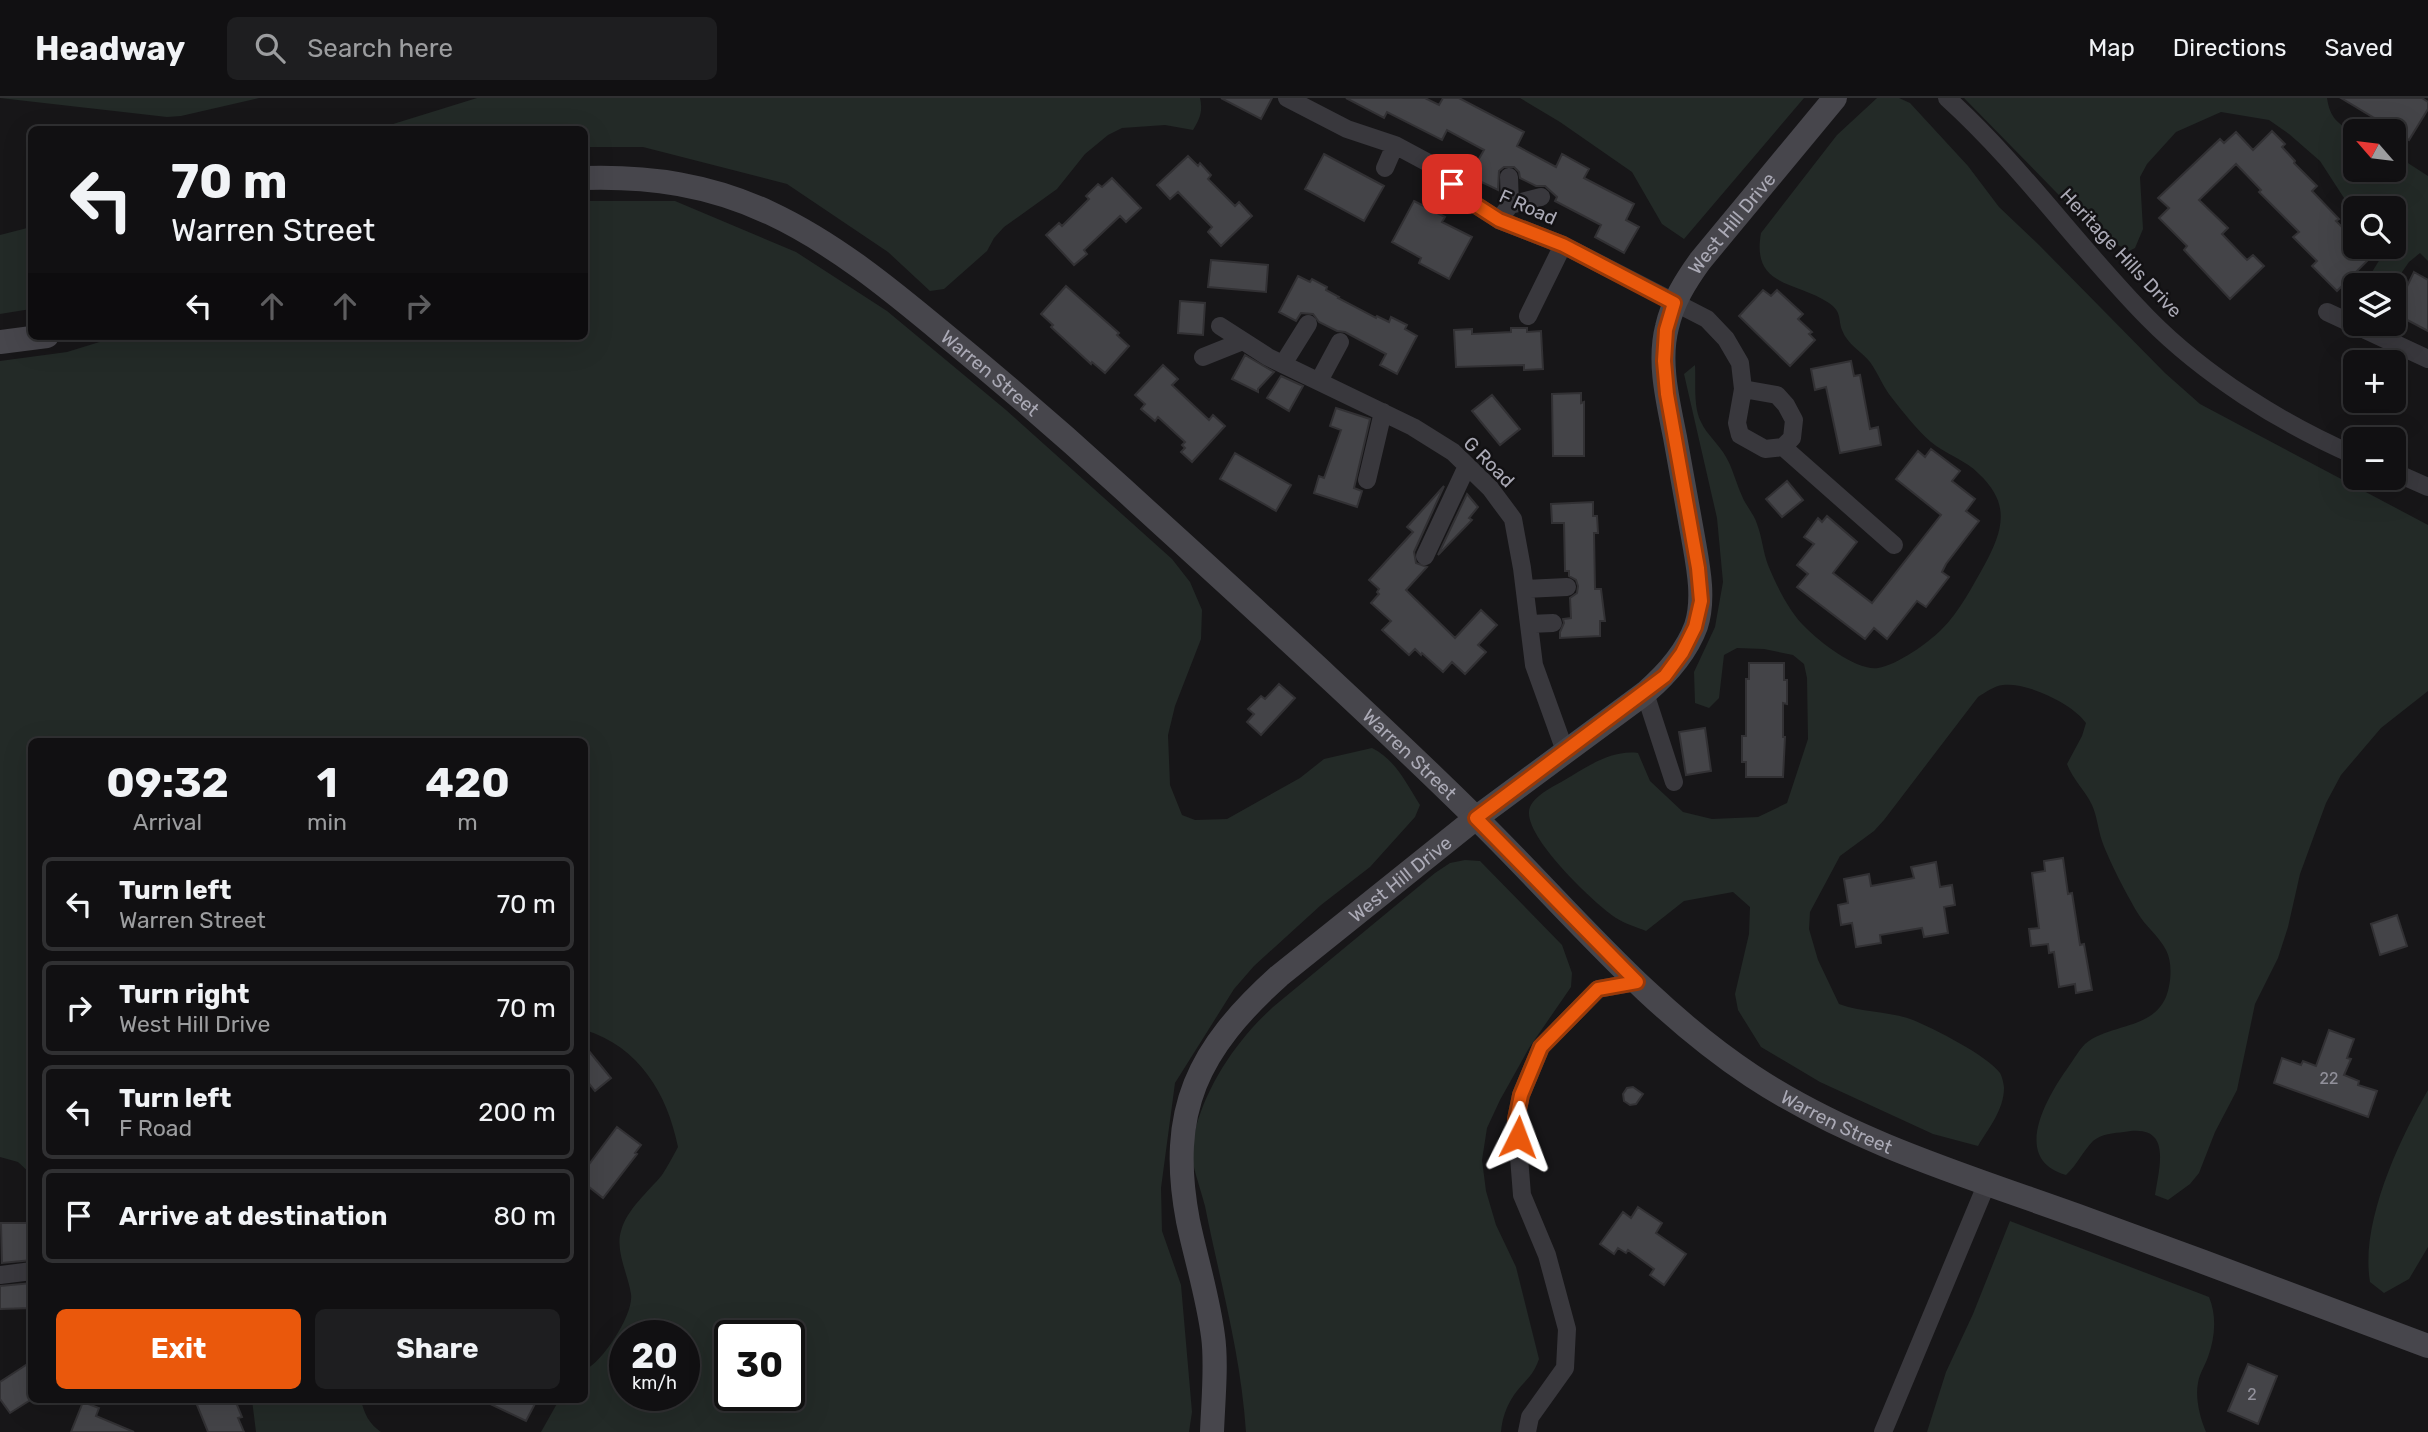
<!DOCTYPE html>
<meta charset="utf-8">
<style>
body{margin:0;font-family:Rubik,sans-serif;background:#1e1e20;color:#f1f3f6;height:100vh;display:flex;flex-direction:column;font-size:26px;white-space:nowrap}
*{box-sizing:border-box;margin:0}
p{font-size:23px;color:#9c9d9f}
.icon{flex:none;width:38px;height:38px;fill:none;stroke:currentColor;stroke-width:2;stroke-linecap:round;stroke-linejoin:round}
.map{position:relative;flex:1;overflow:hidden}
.panel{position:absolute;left:28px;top:640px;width:560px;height:665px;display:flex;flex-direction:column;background:#111012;border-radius:10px;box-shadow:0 7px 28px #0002,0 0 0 2px #303032}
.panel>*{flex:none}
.hud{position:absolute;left:28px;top:28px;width:560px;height:214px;border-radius:10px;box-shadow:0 7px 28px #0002,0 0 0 2px #303032;background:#111012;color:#f1f3f6;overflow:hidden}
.needle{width:46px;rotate:298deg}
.controls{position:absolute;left:2343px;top:21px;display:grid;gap:14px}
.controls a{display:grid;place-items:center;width:63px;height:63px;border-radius:10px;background:#111012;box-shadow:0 7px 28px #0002,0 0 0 2px #303032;font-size:35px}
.speed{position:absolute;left:609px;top:1222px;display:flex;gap:14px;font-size:35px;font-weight:700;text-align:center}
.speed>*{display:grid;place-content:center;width:91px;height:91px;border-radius:50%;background:#111012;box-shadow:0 7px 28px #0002,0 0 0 2px #303032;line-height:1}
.speed small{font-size:18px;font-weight:400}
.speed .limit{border:4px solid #111;border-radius:10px;background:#fff;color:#111}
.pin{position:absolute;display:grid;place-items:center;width:60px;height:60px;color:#fff;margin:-30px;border-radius:14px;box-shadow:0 4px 10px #0006}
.me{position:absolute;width:77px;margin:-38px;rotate:3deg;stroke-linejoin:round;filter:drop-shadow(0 0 5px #0008)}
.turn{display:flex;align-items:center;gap:24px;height:147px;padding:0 28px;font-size:32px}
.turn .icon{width:91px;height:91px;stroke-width:2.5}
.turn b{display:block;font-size:49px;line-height:60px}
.lanes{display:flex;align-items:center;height:66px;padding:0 28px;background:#0003;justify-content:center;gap:35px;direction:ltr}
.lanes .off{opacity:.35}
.eta{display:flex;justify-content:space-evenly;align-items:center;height:119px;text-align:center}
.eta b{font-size:42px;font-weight:700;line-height:49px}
.button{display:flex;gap:14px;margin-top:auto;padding:14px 28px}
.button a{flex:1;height:80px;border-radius:10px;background:#ea580c;color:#fff;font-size:28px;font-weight:700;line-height:80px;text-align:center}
.button a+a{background:#1e1e20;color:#f1f3f6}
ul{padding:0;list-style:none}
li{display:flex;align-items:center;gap:21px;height:94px;margin:0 14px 10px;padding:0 14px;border:4px solid #303032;border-radius:10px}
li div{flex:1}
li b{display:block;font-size:26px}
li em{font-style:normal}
header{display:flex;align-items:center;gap:42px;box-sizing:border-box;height:98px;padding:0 35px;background:#111012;border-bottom:2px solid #303032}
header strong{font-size:33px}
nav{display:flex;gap:38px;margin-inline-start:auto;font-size:24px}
.search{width:490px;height:63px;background:#1e1e20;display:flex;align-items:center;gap:18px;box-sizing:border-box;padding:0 24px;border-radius:10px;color:#9c9d9f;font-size:26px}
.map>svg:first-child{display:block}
.green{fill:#232a27;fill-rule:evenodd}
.building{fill:#444448;stroke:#323134;stroke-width:2}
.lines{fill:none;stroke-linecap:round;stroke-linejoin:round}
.street{stroke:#39383d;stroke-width:18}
.secondary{stroke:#47464c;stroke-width:24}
.route-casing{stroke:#983908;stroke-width:18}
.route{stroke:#ea580c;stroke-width:12}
.labels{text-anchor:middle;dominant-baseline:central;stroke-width:5;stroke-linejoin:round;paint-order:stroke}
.number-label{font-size:16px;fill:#91909a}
.street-label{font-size:19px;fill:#abaab6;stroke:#121113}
</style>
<header>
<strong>Headway</strong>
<div class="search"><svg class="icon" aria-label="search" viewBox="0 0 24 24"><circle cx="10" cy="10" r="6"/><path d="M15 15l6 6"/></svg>Search here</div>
<nav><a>Map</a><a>Directions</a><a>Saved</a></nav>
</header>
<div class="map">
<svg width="2428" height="1334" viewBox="0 0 2428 1334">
<rect width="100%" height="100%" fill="#171618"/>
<path class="green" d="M0 0H259L181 18 167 19Z
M477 0H1200C1203 13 1200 21 1193 32L1165 27 1122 30 1108 37 1085 56 1057 91 1004 129 994 140 987 153 944 191 930 193 888 154 787 86 643 49H585L584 32 377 31Z
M1520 0H1804L1684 141 1662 126 1632 74 1560 24Z
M1877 0H1899L1910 5 1968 68 1999 109 2039 147 2165 275 2200 306 2428 427V593L2381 630 2341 677 2326 705 2300 776 2288 829 2278 860 2255 906 2237 992 2215 1034 2199 1075 2190 1086 2168 1102 2155 1097C2160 1066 2172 1025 2124 1034 2114 1035 2101 1036 2093 1043 2083 1053 2077 1067 2066 1077 2010 1061 2047 999 2069 968 2074 961 2079 952 2085 946 2108 926 2152 932 2166 899 2171 886 2173 865 2166 852 2159 838 2145 828 2137 814 2126 795 2109 763 2102 743 2098 731 2097 718 2092 707 2085 692 2073 682 2067 666L2082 638 2086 625C2073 606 2027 584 2003 587 1994 588 1986 594 1978 599L1884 722 1874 733 1840 758 1810 814 1809 831 1818 862 1839 906C1863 915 1890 913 1913 922 1933 930 1988 958 2000 975 2002 978 2004 987 2004 990 2004 1012 1988 1031 1978 1048L1933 1036 1820 984 1761 949 1738 912 1735 896 1749 836 1750 809 1733 794 1684 803 1646 833C1637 829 1625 826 1616 820 1595 806 1519 735 1530 709 1536 695 1561 685 1573 677 1593 665 1614 652 1638 655L1650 683 1683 714 1712 721 1758 719 1787 705 1808 641 1807 580 1804 566 1793 557 1764 551 1737 550 1724 557 1719 600 1709 610 1695 605 1694 574 1715 529 1723 484 1717 420 1684 276 1695 267C1696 285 1693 308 1701 324 1707 337 1719 346 1726 359 1733 371 1736 385 1742 398 1746 408 1754 416 1757 426 1762 439 1763 454 1768 467 1776 487 1790 515 1806 530 1821 545 1857 573 1878 570 1897 567 1928 545 1941 532 1960 513 1972 489 1985 466 2003 432 2011 406 1979 376 1966 362 1945 356 1931 344 1916 331 1904 315 1892 300 1883 289 1878 275 1870 264 1861 253 1847 246 1842 232 1838 221 1842 214 1829 205 1797 183 1751 190 1761 135L1837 37Z
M1964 0H2327C2330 20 2338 26 2355 35L2356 72H2394V56L2428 78V163L2420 155 2409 164 2393 187H2364L2380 161 2374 149H2394V110H2356L2355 117 2320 63 2289 36 2269 22 2221 14 2176 34 2147 66 2140 79 2143 131 2135 150 2129 153 2096 135Z
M585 103H675L796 154 887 213 1006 312 1172 461 1190 484 1202 512 1201 541 1175 608 1168 637 1170 687 1182 717 1195 722 1227 721 1300 680 1324 661 1372 650C1396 662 1406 685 1420 707L1415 719 1370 769 1321 807 1254 868 1234 891 1175 985 1161 1090 1162 1133 1181 1187 1192 1314 1189 1334H541L559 1302H584L585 1272C603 1263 634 1216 631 1196 628 1176 615 1153 621 1133 627 1111 648 1094 662 1077 668 1068 673 1058 678 1049 667 995 639 949 585 932L584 644H32L31 1076 18 1064 0 1059V263L67 254 119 238H584ZM625 1237H684V1297H625ZM730 1237H789V1297H730Z
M31 129V211L0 216V137Z
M1465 762 1480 763 1562 847 1572 875 1571 889 1529 950 1500 1002 1487 1030 1482 1062 1486 1093 1496 1127 1516 1169 1539 1261C1532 1281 1524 1282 1514 1297 1506 1309 1502 1321 1501 1334H1246C1241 1256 1220 1184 1205 1108 1201 1092 1191 1065 1191 1050 1191 1044 1195 1036 1196 1029 1209 983 1238 941 1273 909L1435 775 1450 765Z
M2428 992V1149L2409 1181 2384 1195 2370 1184C2360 1125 2399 1042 2428 992Z
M2010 1123 2209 1199C2217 1218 2215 1240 2208 1259 2205 1268 2199 1276 2198 1285 2195 1300 2200 1320 2206 1334H1927L1946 1274 1973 1216Z
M252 1302H361C364 1315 369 1326 381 1334H256Z"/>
<path class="building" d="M1221 0H1272L1261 21Z
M1346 0H1425L1439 7 1443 0H1459L1524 34 1517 48 1556 69 1562 56 1589 71 1584 80 1634 106 1626 122 1639 129 1624 155 1595 139 1601 127 1555 103 1557 99 1545 88H1536L1520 80 1519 74 1514 69H1504L1499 73 1498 92 1469 78 1484 52 1447 32 1442 42 1387 14 1384 20Z
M2341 0H2422L2428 4V11L2409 42 2398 35 2396 38 2394 33H2388L2382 30 2384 26Z
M2272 33 2285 46 2282 49 2295 63 2294 65 2317 88 2312 93 2339 121 2336 123 2348 135 2345 138 2368 162 2337 193 2312 168 2317 163 2293 139 2299 134 2259 94 2261 92 2236 66 2199 102 2228 130 2222 136 2247 162 2253 157 2264 168 2230 201 2184 152 2187 148 2159 120 2169 110 2158 100 2220 41 2224 45 2236 34 2253 52Z
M1324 56 1384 88 1364 123 1305 91Z
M1188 58 1198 68 1200 65 1211 77 1208 81 1235 108 1239 104 1252 118 1221 148 1208 134 1212 129 1178 94 1170 101 1157 87Z
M1112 80 1141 110 1126 124 1120 118 1084 152 1087 156 1074 167 1046 137 1059 125 1062 128 1089 101 1086 98 1098 86 1102 89Z
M1414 103 1445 119 1442 124 1472 139 1449 181 1419 165 1421 160 1392 144Z
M1211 162 1268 167 1266 194 1208 189Z
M2414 174 2428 182V233L2394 215Z
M1298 178 1310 184 1312 181 1327 189 1326 192 1339 199 1338 200 1376 220 1377 218 1389 224 1391 219 1407 227 1405 231 1417 238 1397 276 1380 267 1386 256 1345 234 1337 233 1319 224 1313 216 1301 215 1296 223 1279 214Z
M1066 188 1119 235 1117 237 1129 248 1105 275 1092 264 1091 266 1051 229 1053 227 1041 216Z
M1763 192 1771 198 1777 192 1803 216 1798 221 1812 234 1809 236 1815 242 1790 268 1739 218Z
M1180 203 1205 205 1203 237 1178 235Z
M1511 230H1527V234L1541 233 1543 271 1524 272V267L1456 269 1454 232 1472 231V236L1511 234Z
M1245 257 1274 274 1258 291V294L1232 281Z
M1851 263 1854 278 1860 277 1870 331 1878 329 1881 347 1840 355 1826 289 1815 292 1811 271Z
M1163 267 1178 281 1172 287 1209 322 1213 317 1225 328 1192 364 1181 354 1185 350 1182 347 1185 344 1158 319 1155 323 1141 311 1145 306 1135 297Z
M1281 278 1303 288 1289 313 1267 300Z
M1581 295V305L1584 304V358H1553L1552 296Z
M1492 297 1520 331 1500 347 1472 313Z
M1336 310 1370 321 1354 390 1362 393 1357 409 1314 395 1319 378 1324 380 1341 332 1330 328Z
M1931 351 1960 373 1952 383 1975 401 1966 413 1979 423 1946 466 1942 474 1949 479 1926 509 1917 503 1887 541 1874 530 1865 541 1797 489 1808 476 1797 467 1814 446 1804 439 1818 420 1822 424 1827 418 1857 444 1833 475 1872 505 1941 417 1896 381 1918 353 1925 359Z
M1235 355 1291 387 1276 413 1220 381Z
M1787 383 1803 402 1782 419 1766 401Z
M1444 388 1414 454 1416 465 1427 469 1406 492 1455 540 1481 512 1497 527 1478 547 1486 554 1465 576 1452 564 1443 574 1422 555 1421 557 1415 551 1409 557 1382 532 1391 523 1371 505 1379 496 1377 494 1379 491 1369 482 1413 434 1407 429Z
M1467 396 1478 409 1469 420 1472 422 1438 457Z
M1593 404V418H1597L1598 435H1594L1595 491H1601L1605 523H1600V538L1560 540V534L1564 525 1563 521 1571 520 1570 500 1577 495 1578 488 1576 482 1569 478V473H1565L1564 425H1552L1551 406Z
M1749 565H1784V582H1787V606L1783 605V639H1785L1783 679H1746V664H1742V638H1746V581H1749Z
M1279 586 1295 600 1261 637 1247 624 1254 616 1248 611 1261 598 1265 601Z
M1705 630 1711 673 1686 677 1679 634Z
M2063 760 2068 796 2072 795 2080 847 2084 846 2092 892 2076 895 2075 886 2059 889 2054 854 2049 855 2048 846 2031 848 2029 831 2039 830 2032 775 2045 773 2044 763Z
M1936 764 1940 789 1952 787 1955 807 1944 809 1948 835 1924 839 1922 830 1880 837 1881 845 1856 849 1852 825 1841 827 1838 807 1848 805 1844 781 1869 776 1871 788 1914 780 1911 769Z
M2397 817 2407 848 2380 857 2371 826Z
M2329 932 2354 941 2347 960 2351 961 2344 977 2359 983 2358 987 2377 993 2368 1019 2274 985 2282 960 2301 967 2303 963 2316 968Z
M584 947 611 980 595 993 584 979Z
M1633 989 1643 996 1636 1006 1630 1007 1624 1003 1623 996 1627 990Z
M617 1029 641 1047 635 1055 637 1056 603 1100 584 1085V1073Z
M1638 1109 1662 1125 1656 1135 1686 1156 1664 1187 1650 1177 1654 1171 1628 1152 1626 1155 1618 1150 1614 1156 1600 1146 1623 1114 1631 1120Z
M1 1125H32V1162L2 1165Z
M32 1185V1210L0 1211V1188Z
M32 1263V1301L10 1315 0 1301V1284Z
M2248 1266 2277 1278 2258 1326 2228 1313Z
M195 1302H235L242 1319 238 1320 244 1334H208Z
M482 1302H537L526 1323Z
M83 1304 99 1310 96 1318 134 1334H71Z"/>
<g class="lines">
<path class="street" d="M1287 0 1347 31 1395 47 1436 69 1468 102 1499 122 1563 147 1707 221 1726 241 1740 265 1743 291 1737 325 1740 337 1765 351 1783 349 1792 340 1794 322 1786 307 1777 297 1743 291
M1947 0C2021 67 2078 149 2148 220 2204 277 2282 326 2356 358
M1385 70 1395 47
M1510 107 1541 99
M1499 122 1510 107 1509 79
M2327 214 2428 261
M1528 218 1563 147
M1220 228 1268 259 1413 329 1453 354 1490 390 1513 421 1522 470 1534 567 1565 653
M1203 259 1243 243
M1283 266 1308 226
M1319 283 1340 244
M1783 349 1894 447
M2394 374 2428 389
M1367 382 1383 314
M1425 458 1467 368
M1525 491 1567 489
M1529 526 1553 525
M1645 595 1674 684
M0 1177 32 1173
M1527 1334 1530 1319 1565 1270 1567 1231 1547 1157 1522 1097 1516 1021 1521 997 1541 949 1598 891 1637 884
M1883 1334 1987 1085"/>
<g class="secondary">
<path id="s1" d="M584 80C650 78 710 87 770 115 834 145 890 191 944 236 1005 286 1064 337 1122 390 1240 498 1360 606 1475 719 1565 807 1646 908 1752 978 1852 1044 1970 1079 2081 1119 2197 1161 2313 1205 2428 1248"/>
<path d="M0 244 47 238"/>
<path id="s2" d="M1212 1334C1213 1305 1217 1266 1213 1238 1208 1199 1196 1161 1188 1123 1167 1012 1198 951 1279 878L1476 720 1645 595C1666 577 1686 555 1696 528 1705 500 1698 468 1693 439 1687 406 1681 373 1675 339 1668 304 1658 264 1667 229 1673 203 1685 184 1700 163L1835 0"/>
</g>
</g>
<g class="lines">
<g class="route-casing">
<path id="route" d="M1452 86 1468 102 1499 122 1563 147 1674 205 1666 232 1664 263 1667 296 1698 470 1701 503 1695 529 1682 555 1665 578 1476 720 1637 884 1598 891 1541 949 1521 997 1516 1021 1518 1039"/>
</g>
<use href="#route" class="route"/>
</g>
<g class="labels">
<g class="number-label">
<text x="2329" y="980">22</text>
<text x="2252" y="1296">2</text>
</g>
<g class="street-label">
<text transform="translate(1528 109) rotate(24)">F Road</text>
<text stroke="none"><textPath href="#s2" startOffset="1465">West Hill Drive</textPath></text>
<text transform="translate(2121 155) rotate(47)">Heritage Hills Drive</text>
<text stroke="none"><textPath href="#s1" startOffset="464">Warren Street</textPath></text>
<text transform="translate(1489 364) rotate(45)">G Road</text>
<text stroke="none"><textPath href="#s1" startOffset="1031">Warren Street</textPath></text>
<text stroke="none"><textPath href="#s2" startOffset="646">West Hill Drive</textPath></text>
<text stroke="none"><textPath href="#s1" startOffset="1598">Warren Street</textPath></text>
</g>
</g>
</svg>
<div class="controls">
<a><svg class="needle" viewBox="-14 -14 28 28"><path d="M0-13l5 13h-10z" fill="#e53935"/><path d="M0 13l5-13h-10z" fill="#9c9d9f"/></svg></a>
<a><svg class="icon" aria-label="search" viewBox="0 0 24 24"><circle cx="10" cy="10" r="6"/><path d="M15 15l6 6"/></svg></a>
<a><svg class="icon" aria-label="layers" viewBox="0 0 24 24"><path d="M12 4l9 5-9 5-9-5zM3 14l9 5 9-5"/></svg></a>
<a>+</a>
<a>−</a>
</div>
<div class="speed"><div>20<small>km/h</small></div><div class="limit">30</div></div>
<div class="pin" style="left:1452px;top:86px;background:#d93025"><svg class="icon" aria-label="arrive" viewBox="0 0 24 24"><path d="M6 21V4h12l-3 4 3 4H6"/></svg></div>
<svg class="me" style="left:1518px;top:1039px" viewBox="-20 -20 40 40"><path d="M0-17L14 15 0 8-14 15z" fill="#ea580c" stroke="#fff" stroke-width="4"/></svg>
<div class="hud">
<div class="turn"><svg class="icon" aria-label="left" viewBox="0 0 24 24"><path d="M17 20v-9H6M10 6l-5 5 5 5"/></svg><div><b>70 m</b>Warren Street</div></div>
<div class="lanes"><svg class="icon" aria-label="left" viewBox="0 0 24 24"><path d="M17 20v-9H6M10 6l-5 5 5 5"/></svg><svg class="icon off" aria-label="ahead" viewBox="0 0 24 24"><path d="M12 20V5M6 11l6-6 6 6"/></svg><svg class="icon off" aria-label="ahead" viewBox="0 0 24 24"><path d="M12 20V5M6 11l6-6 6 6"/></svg><svg class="icon off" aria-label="right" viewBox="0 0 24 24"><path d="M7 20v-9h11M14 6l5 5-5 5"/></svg></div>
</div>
<section class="panel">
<div class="eta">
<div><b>09:32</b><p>Arrival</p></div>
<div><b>1</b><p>min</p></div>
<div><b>420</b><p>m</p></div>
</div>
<ul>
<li><svg class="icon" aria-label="left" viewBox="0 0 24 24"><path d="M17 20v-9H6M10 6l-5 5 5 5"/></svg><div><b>Turn left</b><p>Warren Street</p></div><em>70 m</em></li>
<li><svg class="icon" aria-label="right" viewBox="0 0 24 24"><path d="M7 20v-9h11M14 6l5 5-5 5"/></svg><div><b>Turn right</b><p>West Hill Drive</p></div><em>70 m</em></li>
<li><svg class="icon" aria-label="left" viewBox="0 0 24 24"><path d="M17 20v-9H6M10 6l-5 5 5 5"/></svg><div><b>Turn left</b><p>F Road</p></div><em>200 m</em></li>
<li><svg class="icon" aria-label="arrive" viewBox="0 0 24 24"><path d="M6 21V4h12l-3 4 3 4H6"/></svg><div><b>Arrive at destination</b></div><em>80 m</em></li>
</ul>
<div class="button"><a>Exit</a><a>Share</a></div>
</section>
</div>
